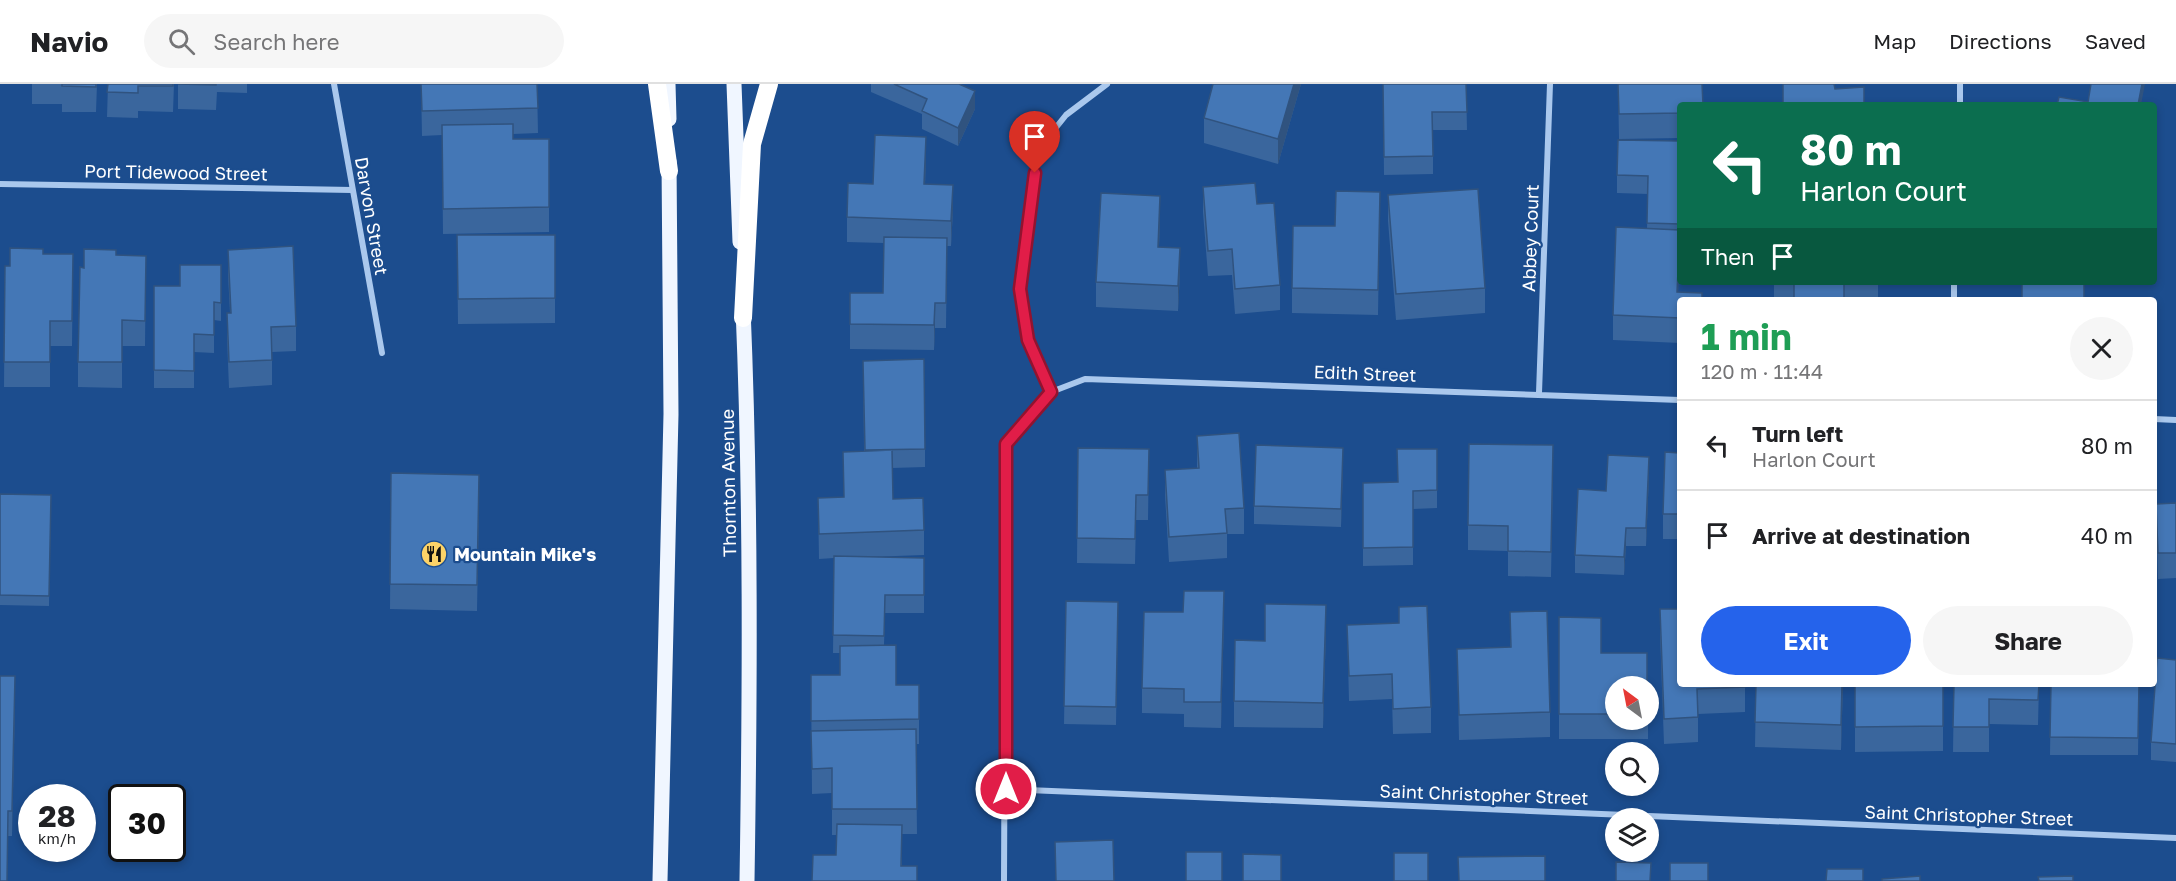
<!DOCTYPE html>
<meta charset="utf-8">
<style>
body{margin:0;font-family:"Golos Text",sans-serif;background:#f6f6f6;color:#202124;height:100vh;display:flex;flex-direction:column;font-size:22px;white-space:nowrap}
*{box-sizing:border-box;margin:0}
p{font-size:20px;color:#757577}
.icon{flex:none;width:33px;height:33px;fill:none;stroke:currentColor;stroke-width:2;stroke-linecap:round;stroke-linejoin:round}
.map{position:relative;flex:1;overflow:hidden}
.drawer{position:absolute;left:1677px;top:213px;width:480px;height:390px;display:flex;flex-direction:column;background:#fff;border-radius:6px;box-shadow:0 3px 9px #0003}
.drawer>*{flex:none}
.hud{position:absolute;left:1677px;top:18px;width:480px;height:183px;border-radius:6px;box-shadow:0 3px 9px #0003;background:#0b6e4f;color:#fff;overflow:hidden}
.needle{width:39px;rotate:328deg}
.tools{position:absolute;left:1605px;top:592px;display:grid;gap:12px}
.tools a{display:grid;place-items:center;width:54px;height:54px;border-radius:50%;background:#fff;box-shadow:0 3px 9px #0003;font-size:30px}
.speed{position:absolute;left:18px;top:700px;display:flex;gap:12px;font-size:30px;font-weight:700;text-align:center}
.speed>*{display:grid;place-content:center;width:78px;height:78px;border-radius:50%;background:#fff;box-shadow:0 3px 9px #0003;line-height:1}
.speed small{font-size:15px;font-weight:400}
.speed .limit{border:3px solid #111;border-radius:9px;background:#fff;color:#111}
.pin{position:absolute;display:grid;place-items:center;width:51px;height:51px;color:#fff;margin:-62px -26px;border-radius:50% 50% 50% 0;rotate:-45deg;box-shadow:0 0 6px #0007}
.pin .icon{rotate:45deg}
.me{position:absolute;width:66px;margin:-33px;rotate:0deg;stroke-linejoin:round;filter:drop-shadow(0 0 4px #0008)}
.turn{display:flex;align-items:center;gap:21px;height:126px;padding:0 24px;font-size:27px}
.turn .icon{width:78px;height:78px;stroke-width:2.5}
.turn b{display:block;font-size:42px;line-height:51px}
.then{display:flex;align-items:center;height:57px;padding:0 24px;background:#0003;gap:12px;font-size:22px}
.round{display:grid;place-items:center;flex:none;width:63px;height:63px;border-radius:32px;background:#f6f6f6}
.head{display:flex;align-items:center;justify-content:space-between;height:102px;padding:0 24px}
h1{font-size:36px;font-weight:700;line-height:45px;color:#1e9e55}
.primary-button{display:flex;gap:12px;margin-top:auto;padding:12px 24px}
.primary-button a{flex:1;height:69px;border-radius:36px;background:#2563eb;color:#fff;font-size:24px;font-weight:700;line-height:69px;text-align:center}
.primary-button a+a{background:#f6f6f6;color:#202124}
ul{padding:0;list-style:none}
li{display:flex;align-items:center;gap:18px;height:90px;padding:0 24px;border-top:2px solid #e0e0e0}
li div{flex:1}
li b{display:block;font-size:22px}
li em{font-style:normal}
header{display:flex;align-items:center;gap:36px;box-sizing:border-box;height:84px;padding:0 30px;background:#fff;border-bottom:2px solid #e0e0e0}
header strong{font-size:28px}
nav{display:flex;gap:33px;margin-inline-start:auto;font-size:21px}
.search{width:420px;height:54px;background:#f6f6f6;display:flex;align-items:center;gap:15px;box-sizing:border-box;padding:0 21px;border-radius:33px;color:#757577;font-size:22px}
.map>svg:first-child{display:block}
.lines{fill:none;stroke-linecap:round;stroke-linejoin:round}
.street{stroke:#aac8ed;stroke-width:6}
.primary{stroke:#f0f6ff;stroke-width:15}
.highway{stroke:#fff;stroke-width:18}
.wall{fill:#3a669d}
.shaded-wall{fill:#30537f}
.building{fill:#4477b6;stroke:#30537f;stroke-width:1.5}
.route-casing{stroke:#92132f;stroke-width:15}
.route{stroke:#e11d48;stroke-width:10}
.labels{text-anchor:middle;dominant-baseline:central;stroke-width:4.5;stroke-linejoin:round;paint-order:stroke}
.street-label{font-size:18px;fill:#fff;stroke:#1c4d8e}
.poi-label{font-size:18px;font-weight:bold;fill:#fff;stroke:#1c4d8e;text-anchor:start}
</style>
<header>
<strong>Navio</strong>
<div class="search"><svg class="icon" aria-label="search" viewBox="0 0 24 24"><circle cx="10" cy="10" r="6"/><path d="M15 15l6 6"/></svg>Search here</div>
<nav><a>Map</a><a>Directions</a><a>Saved</a></nav>
</header>
<div class="map">
<svg width="2176" height="797" viewBox="0 0 2176 797">
<rect width="100%" height="100%" fill="#1c4d8e"/>
<g class="lines">
<path class="street" d="M334 0 382 269
M1960 21V0
M0 100 352 106
M1954 216V198
M1051 308 1028 256 1020 205 1038 66 1066 31 1107 0
M1539 309 1550 0
M2154 335 2176 336
M1006 705 2176 754
M1004 797 1006 360 1051 308 1085 295 1680 316"/>
<path class="primary" d="M668 0 669 35
M734 0 740 158
M743 224C751 415 750 606 747 797
M660 797 671 330 669 77"/>
<path class="highway" d="M657 0 669 87
M743 234 752 60 769 0"/>
</g>
<path class="wall" d="M32 0H97L96 28H62V20H32Z
M108 0H174L173 28 138 27V34L107 33Z
M178 0H247V9L217 8 216 26 178 25Z
M421 0H537L538 49 513 50V55H549V148L443 150 442 51 422 52Z
M871 0H959L975 25 958 62 922 45V30L871 8Z
M1301 0 1278 80 1204 59V34Z
M1383 0H1466L1467 46H1433V90L1384 91Z
M1618 0 1680 21V54L1619 55Z
M1680 57V158L1678 208 1680 216V259L1613 256V231L1647 144 1648 110 1617 109V91Z
M926 78 925 100 953 126 951 162H947L946 244H935L934 266 850 265V209H883L884 159 847 158V133L873 100Z
M1203 103 1257 120 1280 201V226L1235 230 1232 191 1208 192 1203 128Z
M1380 108 1378 231 1292 229V204L1335 142Z
M1388 111 1485 204V229L1396 236 1388 137Z
M1160 137 1159 163 1180 189 1178 227 1096 223V198Z
M457 151H555V239L458 240Z
M228 166 296 242V267L272 268V301L229 304 227 254V229H230L228 191Z
M43 170H73L72 262H50V303H4L5 182H10Z
M116 171 146 172 145 262H122V304L78 303V278L84 184Z
M221 181V237L214 236V269L194 268V304H154V202H180Z
M1774 198H1878V216H1794V215L1774 214Z
M863 277 925 365V383L892 384 893 415 924 446V471L868 473 924 474V529H885L884 561 896 601H919V660H916L917 750H902V782L917 797 836 771 837 751H832V709L812 710 811 591H840V569H833L834 474 819 475 818 414 844 413 843 368 864 367Z
M1197 352 1244 424V450H1227V474L1169 478 1165 411V386L1197 384Z
M1078 364 1149 365 1148 436H1136L1135 480 1077 479Z
M1437 365V424L1413 425V481L1363 482V399L1397 398Z
M1680 369V455H1663V430Z
M1343 382 1341 443 1254 440V422Z
M1553 386 1551 493 1508 492V467L1468 466V441Z
M391 389 479 416 477 527 390 525Z
M1649 391 1646 462H1626L1624 491 1575 489V471L1606 407Z
M0 410 51 411 49 522 0 521Z
M2176 419V494L2158 495 2156 420Z
M1066 517 1118 518 1116 641 1064 640Z
M1399 523 1431 623V649L1393 650 1392 615 1349 617 1347 541 1399 539Z
M1660 525 1745 600V628L1698 630V658L1664 660 1660 550Z
M1510 528 1550 628V653L1459 656 1457 565 1510 563Z
M1224 532 1221 644 1184 643V630L1142 629V604Z
M1559 533 1601 569 1616 603V636H1648V655H1559Z
M1326 546 1323 644 1234 643V617L1265 557Z
M2176 576V678L2151 676V658Z
M1756 600H1843L1841 666 1755 663Z
M1855 600H1943V667L1855 668Z
M1954 600H2039L2038 641 1989 640V668H1953Z
M2051 600H2139L2138 671H2050Z
M15 617 12 752H8L0 797Z"/>
<path class="shaded-wall" d="M1294 0H1301L1278 80V55Z
M2142 0H2145L2141 21H2138Z
M975 7V25L958 62V44Z
M926 53V78L924 125V100Z
M953 101V126L951 162V137Z
M1160 112V137L1158 188V163Z
M1680 146V171L1677 233V208Z
M1180 164V189L1178 227V202Z
M935 219V244L934 266V241Z
M1343 364V382L1341 443V425Z
M1649 373V391L1646 462V444Z
M1626 444V462L1624 491V473Z
M1224 507V532L1221 644V618Z
M1326 521V546L1323 644V619Z
M15 592V617L12 752V727Z
M1842 600H1843L1841 666V641Z"/>
<path class="building" d="M62 0H96V3L62 2Z
M108 0H173V2H138V9L107 8Z
M178 0H216V1Z
M421 0H537L538 24 422 27Z
M894 0H959L975 7 958 44 922 27 927 15Z
M1213 0H1294L1278 55 1204 34Z
M1383 0H1466L1467 28H1432L1433 72 1384 73Z
M1618 0H1702L1703 21H1680V29L1619 30Z
M1783 0H1834L1835 5 1864 3V21H1783Z
M2091 0H2142L2138 21H2057L2059 13 2088 18Z
M513 40V55H549V123L443 125 442 41Z
M875 51 926 53 924 100 953 101 951 137 847 133 848 99 873 100Z
M1618 56 1680 57V140L1647 139 1648 92 1617 91Z
M1255 99 1257 120 1274 119 1280 201 1235 205 1232 165 1208 167 1203 103Z
M1478 105 1485 204 1396 210 1388 111Z
M1336 107 1380 108 1378 206 1292 204 1293 142H1335Z
M1101 109 1160 112 1158 163 1180 164 1178 202 1096 198Z
M1616 143 1680 146 1677 208 1702 209V216H1680V234L1613 231Z
M457 151H555V214L458 215Z
M884 153 947 154 946 219H935L934 241 850 240V209H883Z
M293 162 296 242 271 243 272 276 229 278 227 229H231L228 166Z
M10 164 43 165V170H73L72 237H50V278H4L5 182H10Z
M84 165 116 166V171L146 172 145 237 122 236V278H78L80 183 84 184Z
M180 181H221V219L214 218V251L194 250V287L154 286V202H180Z
M1794 198H1844V216H1794Z
M2022 198H2084V216H2022Z
M924 275 925 365 865 366 863 277Z
M1239 349 1244 424 1225 425 1227 449 1169 453 1165 386 1199 384 1197 352Z
M1469 360 1553 361 1551 468 1508 467V442L1468 441Z
M1256 361 1343 364 1341 425 1254 422Z
M1078 364 1149 365 1148 411H1136L1135 455 1077 454Z
M1397 365H1437V406L1413 407V463L1363 464V399L1398 398Z
M892 366 893 415 923 414 924 446 819 450 818 414 844 413 843 368Z
M1665 368 1680 369V430H1663Z
M1608 371 1649 373 1646 444H1626L1624 473 1575 471 1578 405 1606 407Z
M391 389 479 391 477 501 390 500Z
M0 410 51 411 49 512 0 511Z
M2176 419V469H2158L2156 420Z
M834 472 924 474V511H885L884 552 833 551Z
M1184 507H1224L1221 618H1184V605L1142 604 1144 528H1183Z
M1066 517 1118 518 1116 623 1064 622Z
M1265 520 1326 521 1323 619 1234 617 1235 556 1265 557Z
M1427 522 1431 623 1393 625 1392 590 1349 592 1347 541 1399 539V523Z
M1660 525H1680V600H1745V603L1697 605 1698 633 1664 635Z
M1547 527 1550 628 1459 631 1457 565 1511 563 1510 528Z
M1559 533 1601 534V569H1647V603H1616V630H1559Z
M896 561V601H919V635L811 637V591H840V562Z
M2157 574 2176 576V660L2151 658Z
M0 592H15L12 727H8L7 797H0Z
M1756 600H1842L1841 641 1755 638Z
M1855 600H1943V642L1855 643Z
M1954 600H2039L2038 616 1989 615V643H1953Z
M2051 600H2139L2138 654 2050 653Z
M916 645 917 725H832V684L812 685 811 647Z
M837 740 902 741 901 782H917V797H812L813 771H836Z
M1113 756 1114 797H1056L1055 758Z
M1186 768H1222V797H1186Z
M1394 769H1428V797H1394Z
M1243 770 1281 771V797H1243Z
M1545 772V797H1459L1458 773Z
M1616 778 1651 779 1650 797H1616Z
M1670 779H1708V797H1670Z
M1827 785H1863V797H1826Z
M1920 792V797H1882V795Z
M2073 792V797H2039L2038 793Z"/>
<g class="lines">
<g class="route-casing">
<path id="route" d="M1006 705V360L1051 308 1028 256 1020 205 1035 89"/>
</g>
<use href="#route" class="route"/>
</g>
<defs>
<g id="restaurant-disc" transform="scale(1.35)"><circle r="9.5" fill="#fdd368" stroke="#1c4d8e"/><path d="M-5-6h1v4h1v-4h1v4h1v-4h1v5L-1.5 .5V6h-2V.5L-5-1ZM5-6V6H3V1.5H1.5Q1.5-4 5-6Z" fill="#111"/></g>
</defs>
<g fill-rule="evenodd">
<use href="#restaurant-disc" x="434" y="470"/>
</g>
<g class="labels">
<g class="street-label">
<text transform="translate(176 88) rotate(1)">Port Tidewood Street</text>
<text transform="translate(372 132) rotate(80)">Darvon Street</text>
<text transform="translate(1530 154) rotate(-88)">Abbey Court</text>
<text transform="translate(1365 289) rotate(2)">Edith Street</text>
<text transform="translate(728 399) rotate(-91)">Thornton Avenue</text>
<text transform="translate(1484 710) rotate(2)">Saint Christopher Street</text>
<text transform="translate(1969 731) rotate(2)">Saint Christopher Street</text>
</g>
<g class="poi-label">
<text x="454" y="470">Mountain Mike's</text>
</g>
</g>
</svg>
<div class="tools">
<a><svg class="needle" viewBox="-14 -14 28 28"><path d="M0-13l5 13h-10z" fill="#e53935"/><path d="M0 13l5-13h-10z" fill="#757577"/></svg></a>
<a><svg class="icon" aria-label="search" viewBox="0 0 24 24"><circle cx="10" cy="10" r="6"/><path d="M15 15l6 6"/></svg></a>
<a><svg class="icon" aria-label="layers" viewBox="0 0 24 24"><path d="M12 4l9 5-9 5-9-5zM3 14l9 5 9-5"/></svg></a>
</div>
<div class="speed"><div>28<small>km/h</small></div><div class="limit">30</div></div>
<div class="pin" style="left:1035px;top:89px;background:#d93025"><svg class="icon" aria-label="arrive" viewBox="0 0 24 24"><path d="M6 21V4h12l-3 4 3 4H6"/></svg></div>
<svg class="me" style="left:1006px;top:705px" viewBox="-20 -20 40 40"><circle r="17" fill="#e11d48" stroke="#fff" stroke-width="3"/><path d="M0-11L8 9 0 5-8 9z" fill="#fff"/></svg>
<div class="hud">
<div class="turn"><svg class="icon" aria-label="left" viewBox="0 0 24 24"><path d="M17 20v-9H6M10 6l-5 5 5 5"/></svg><div><b>80 m</b>Harlon Court</div></div>
<div class="then">Then<svg class="icon" aria-label="arrive" viewBox="0 0 24 24"><path d="M6 21V4h12l-3 4 3 4H6"/></svg></div>
</div>
<section class="drawer">
<div class="head"><div><h1>1 min</h1><p>120 m · 11:44</p></div><a class="round"><svg class="icon" aria-label="close" viewBox="0 0 24 24"><path d="M6 6l12 12M18 6L6 18"/></svg></a></div>
<ul>
<li><svg class="icon" aria-label="left" viewBox="0 0 24 24"><path d="M17 20v-9H6M10 6l-5 5 5 5"/></svg><div><b>Turn left</b><p>Harlon Court</p></div><em>80 m</em></li>
<li><svg class="icon" aria-label="arrive" viewBox="0 0 24 24"><path d="M6 21V4h12l-3 4 3 4H6"/></svg><div><b>Arrive at destination</b></div><em>40 m</em></li>
</ul>
<div class="primary-button"><a>Exit</a><a>Share</a></div>
</section>
</div>
